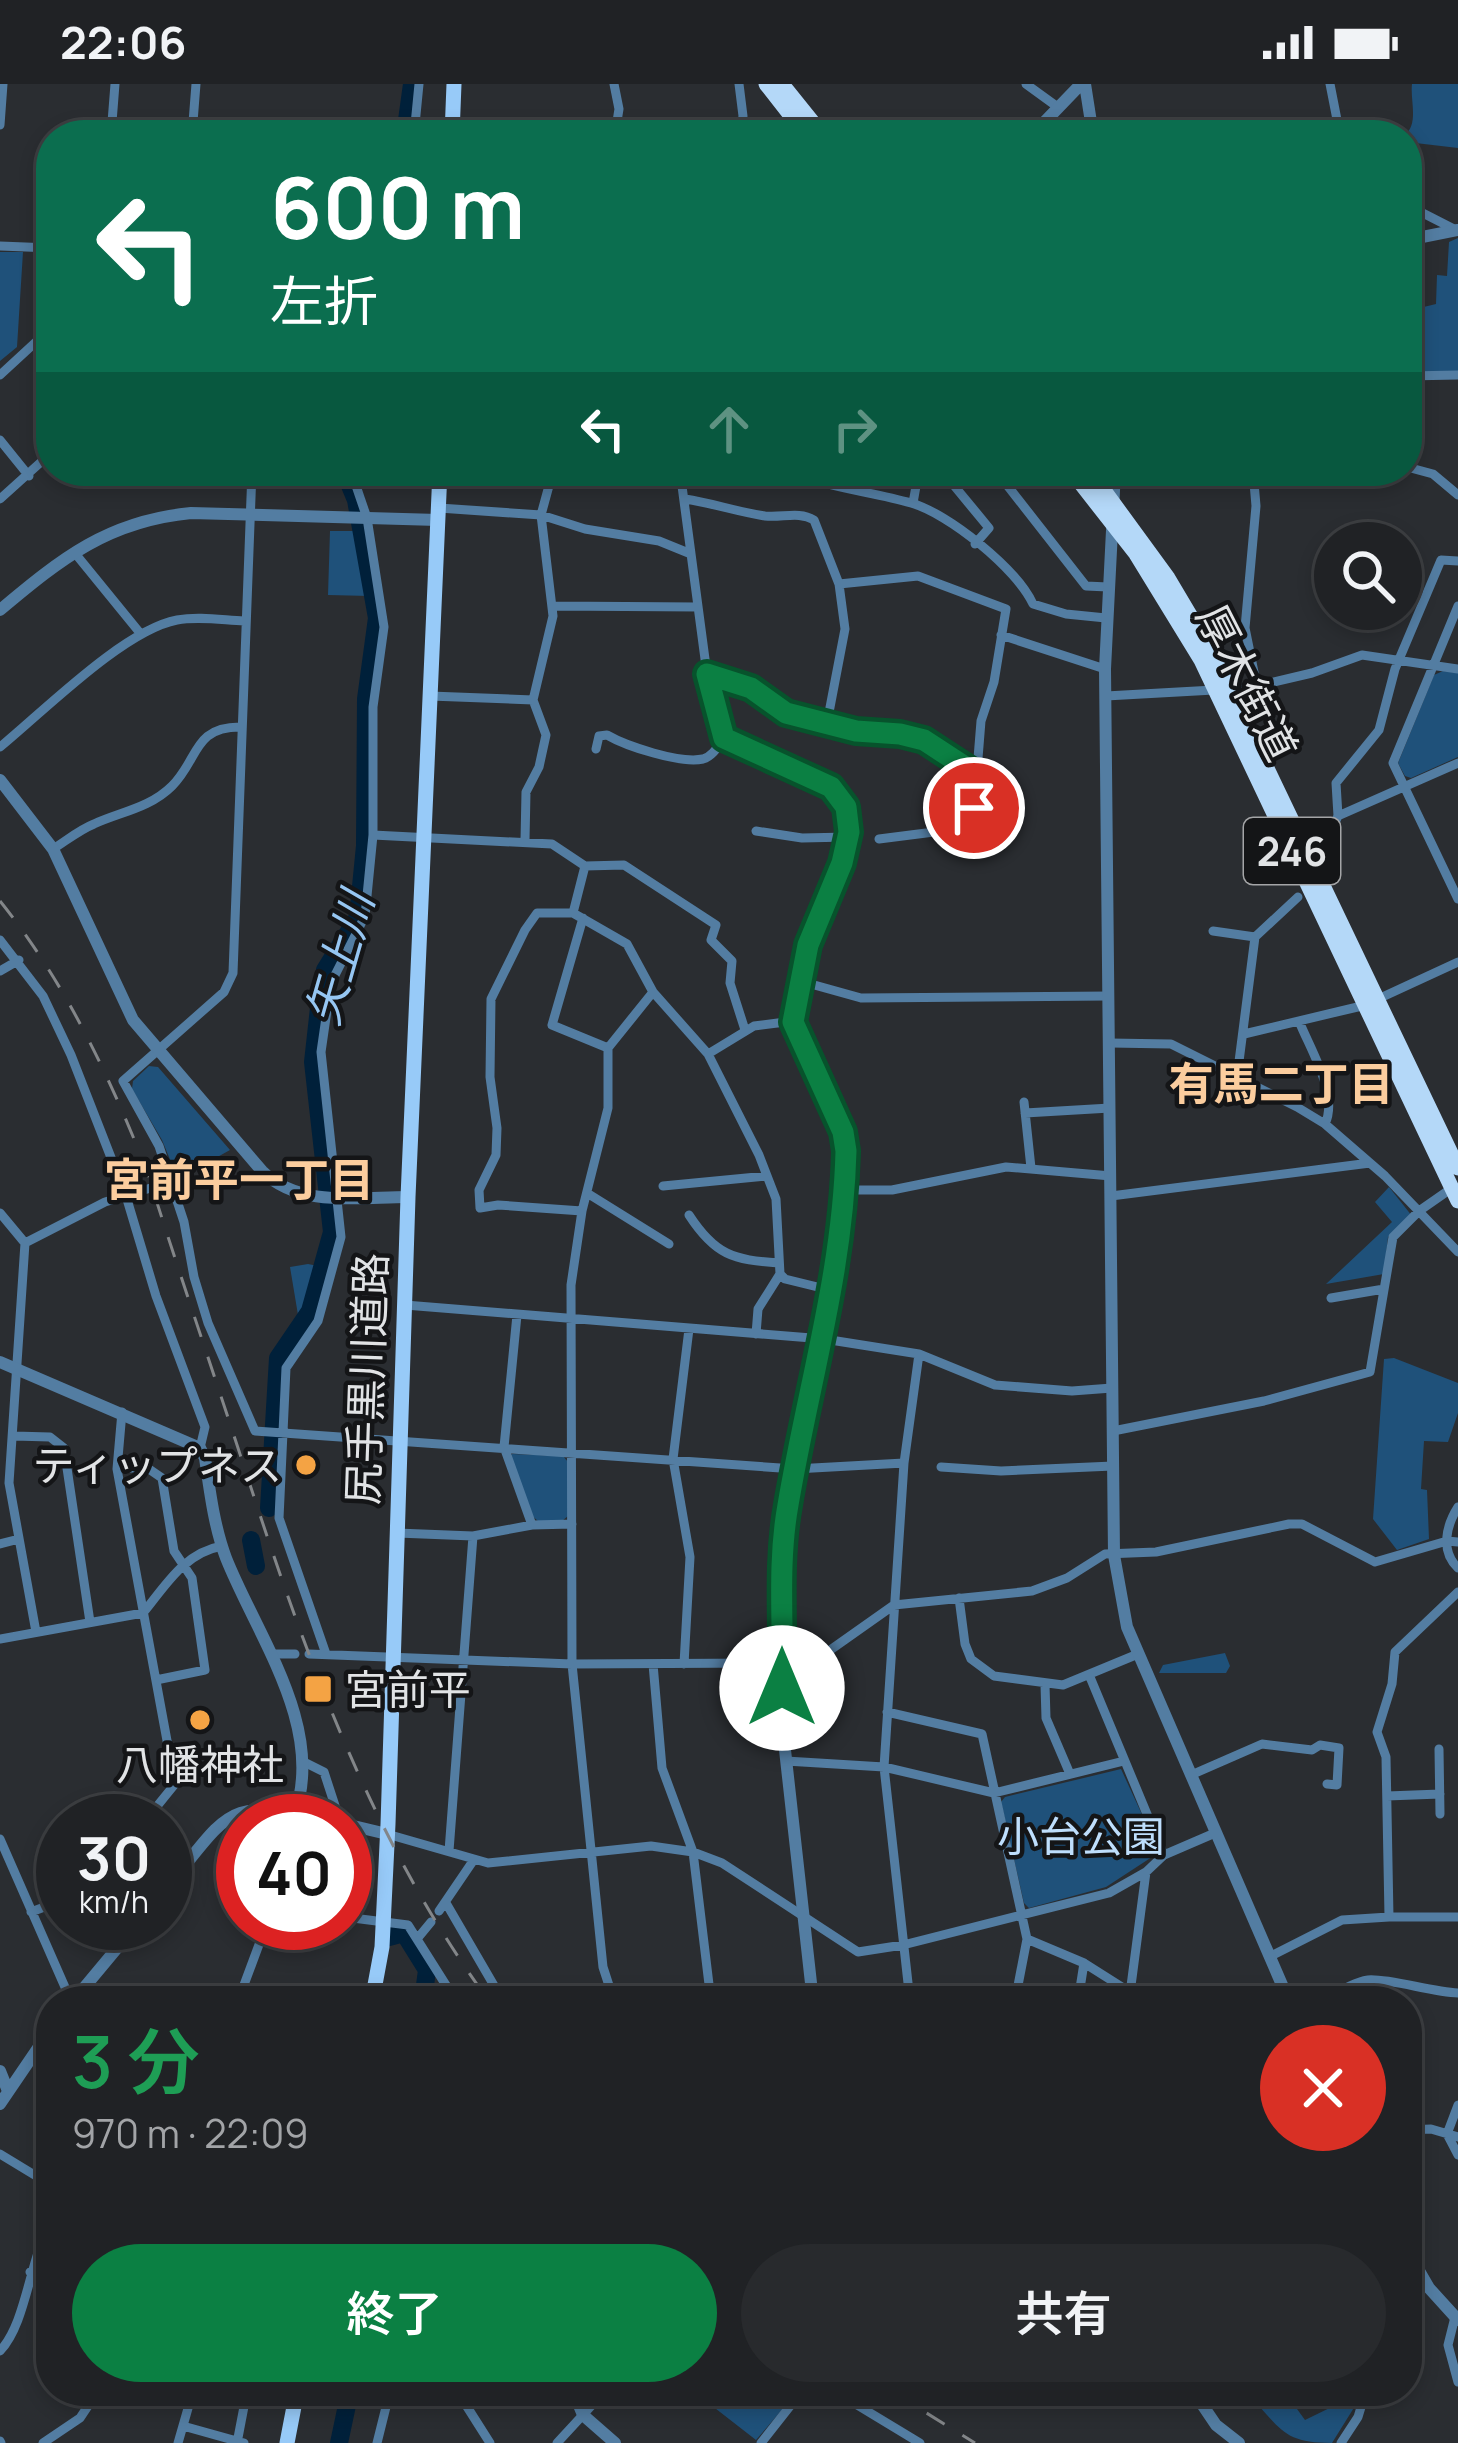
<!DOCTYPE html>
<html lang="ja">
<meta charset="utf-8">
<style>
body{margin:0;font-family:Manrope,"Noto Sans JP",sans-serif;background:#282a2d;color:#f1f3f6;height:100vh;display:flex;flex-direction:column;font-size:45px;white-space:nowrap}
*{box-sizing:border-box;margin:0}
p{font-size:39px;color:#a2a4a7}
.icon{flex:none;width:66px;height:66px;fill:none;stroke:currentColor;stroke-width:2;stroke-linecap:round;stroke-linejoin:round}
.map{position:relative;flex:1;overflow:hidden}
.drawer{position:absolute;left:36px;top:1902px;width:1386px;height:420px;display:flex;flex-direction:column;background:#202225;border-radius:48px;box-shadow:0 6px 18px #0003,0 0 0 3px #3d3f42}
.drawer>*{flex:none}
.hud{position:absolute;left:36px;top:36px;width:1386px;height:366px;border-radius:48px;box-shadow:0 6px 18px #0003,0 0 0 3px #3d3f42;background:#0b6e4f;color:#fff;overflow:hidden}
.buttons{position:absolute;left:1314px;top:438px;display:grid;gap:24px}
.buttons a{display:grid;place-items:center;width:108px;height:108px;border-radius:50%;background:#202225;box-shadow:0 6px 18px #0003,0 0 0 3px #3d3f42;font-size:60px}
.speed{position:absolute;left:36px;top:1710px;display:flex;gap:24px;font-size:60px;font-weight:700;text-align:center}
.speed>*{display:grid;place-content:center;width:156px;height:156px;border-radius:50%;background:#202225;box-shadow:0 6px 18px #0003,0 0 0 3px #3d3f42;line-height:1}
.speed small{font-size:30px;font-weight:400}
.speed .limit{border:18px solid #d22;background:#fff;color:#111}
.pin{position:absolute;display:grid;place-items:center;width:102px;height:102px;color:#fff;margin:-51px;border:6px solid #fff;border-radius:50%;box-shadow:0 3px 12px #0007}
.me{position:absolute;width:132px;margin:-66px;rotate:0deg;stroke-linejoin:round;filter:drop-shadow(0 0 9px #0008)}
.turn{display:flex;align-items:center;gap:42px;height:252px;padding:0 36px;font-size:54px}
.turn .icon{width:156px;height:156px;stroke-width:2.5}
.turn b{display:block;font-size:84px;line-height:102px}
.lanes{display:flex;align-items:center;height:114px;padding:0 36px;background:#0003;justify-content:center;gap:60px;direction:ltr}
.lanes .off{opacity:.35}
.round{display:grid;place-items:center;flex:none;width:126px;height:126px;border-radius:63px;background:#282a2d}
.headline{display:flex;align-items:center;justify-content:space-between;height:204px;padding:0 36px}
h1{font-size:72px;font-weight:600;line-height:90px;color:#1e9e55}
.primary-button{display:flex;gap:24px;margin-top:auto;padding:24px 36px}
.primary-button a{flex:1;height:138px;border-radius:72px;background:#0b8043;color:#fff;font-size:48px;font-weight:600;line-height:138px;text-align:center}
.primary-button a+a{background:#282a2d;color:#f1f3f6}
.status{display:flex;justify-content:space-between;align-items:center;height:84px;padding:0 60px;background:#202225;direction:ltr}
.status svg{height:33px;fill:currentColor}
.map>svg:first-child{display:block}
.green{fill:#1f517a}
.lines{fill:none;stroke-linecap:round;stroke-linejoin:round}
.river{stroke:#00203a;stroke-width:18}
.minor{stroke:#537da2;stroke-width:9}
.tertiary{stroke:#537da2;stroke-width:12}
.primary{stroke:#97caf8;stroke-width:15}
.trunk{stroke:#b4d8f8;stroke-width:15}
.rail{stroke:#838689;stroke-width:3;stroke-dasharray:21 21;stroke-linecap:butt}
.minor-bridge{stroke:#537da2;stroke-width:9}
.route-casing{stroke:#07532c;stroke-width:30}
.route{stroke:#0b8043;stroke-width:21}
.poi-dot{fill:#f4a344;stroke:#141517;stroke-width:4.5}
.labels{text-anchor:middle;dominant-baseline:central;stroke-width:9;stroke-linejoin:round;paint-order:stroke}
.shield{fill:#141517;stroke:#a4a5a7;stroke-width:3}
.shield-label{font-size:39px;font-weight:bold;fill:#e1e3e5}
.street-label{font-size:42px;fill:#e1e3e5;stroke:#141517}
.poi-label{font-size:42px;fill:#e1e3e5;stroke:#141517;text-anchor:end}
.park-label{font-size:42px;fill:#bedefc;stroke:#141517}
.water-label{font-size:45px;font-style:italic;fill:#96c6f2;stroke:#141517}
.neighbourhood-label{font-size:45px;font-weight:bold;fill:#fbcd9e;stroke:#141517}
</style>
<div class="status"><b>22:06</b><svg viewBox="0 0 49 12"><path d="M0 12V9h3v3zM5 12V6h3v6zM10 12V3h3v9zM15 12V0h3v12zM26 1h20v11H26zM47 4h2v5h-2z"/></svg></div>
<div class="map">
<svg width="1458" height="2359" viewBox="0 0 1458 2359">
<rect width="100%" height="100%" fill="#2a2d31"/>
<path class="green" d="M1412 0H1458V64L1407 58 1405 51C1419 39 1410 17 1412 0Z
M1458 154V289L1407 290V227L1436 220 1437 191 1447 192 1449 158Z
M0 168H23L17 263 0 277Z
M330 447H357L370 512 328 511Z
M1443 587 1458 589V673L1411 694 1405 692 1398 679 1434 591Z
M149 982 158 983 230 1066 178 1095 162 1056 132 1005 133 997Z
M1389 1103 1412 1132 1388 1153 1384 1190 1326 1200 1392 1138 1375 1118Z
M308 1180 318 1182 308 1226 299 1237 290 1183Z
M1394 1274 1458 1299V1329L1448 1358 1424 1357 1421 1405 1427 1406 1429 1455 1397 1466 1373 1435 1384 1275Z
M512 1370 563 1372 568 1378V1432L562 1437H538L531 1431 509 1375Z
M1225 1569 1230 1582 1226 1589H1159L1163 1581Z
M1121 1685 1157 1763 1155 1771 1106 1803 1029 1824 1024 1819 1001 1718 1005 1713Z
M693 2307H798L756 2356Z
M1260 2307H1284L1305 2336 1352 2313 1353 2307H1360V2314L1332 2359C1285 2359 1282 2347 1252 2314Z"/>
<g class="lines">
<path class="river" d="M405 51 412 0
M269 1424 278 1274 310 1227 332 1148 313 978 321 906 325 886 358 833 365 762 366 615 377 534 356 416 344 387
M251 1456 256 1482
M389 1853 404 1849 427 1886 423 1917
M339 2359 350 2307"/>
<path class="minor" d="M739 0 743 32 740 51
M1026 0 1059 24
M1330 0 1340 51
M0 41 3 0
M452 49 500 51
M111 51 115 0
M192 51 196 0
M414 51 419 0
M610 51 615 50 619 25 614 0
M1407 121 1456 146
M0 162 51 164
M0 291 51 244
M1407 292 1458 291
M0 356 29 392
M1407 383 1433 390 1458 411
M252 387 233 889 224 908 123 997 159 1062 184 1138 194 1193 208 1239 255 1347 795 1385 904 1379
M680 387 707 590 724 654 831 703 846 723 849 748 842 779 808 861 793 937 843 1048 846 1068 834 1207 824 1255
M791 387C830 405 870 407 911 419 948 429 1017 485 1033 520L1066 530 1106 534
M942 387 989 444 975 460
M996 387 1086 502 1108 503
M1253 387 1256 422 1245 544 1257 603
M252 400 268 387
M0 415 51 369
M685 415C712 419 738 428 765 432 782 434 799 427 814 436L839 500 845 545 827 639
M913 419 918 391 914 387
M439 424 541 431 585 445 659 457 691 470
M74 468 140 549
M839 500 918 492 1006 525 994 598 981 637 974 724 963 737 934 748 879 755
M552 522 698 523
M1458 522 1393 679 1458 815
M1001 551 1105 585
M707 590 751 604 771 622 786 629 856 647 900 650 924 656 977 690
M1231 608 1312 589 1362 571 1458 585
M430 612 533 616
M1106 612 1214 606
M0 663C44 627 124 546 177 536 199 532 222 536 244 537
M596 665 599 652 607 651C626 662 680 680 703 675 713 672 718 662 724 654
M1338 732 1336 699 1379 646 1395 585 1441 476 1458 477
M756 747 802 754 848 753
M373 751 552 760 585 782 624 781 716 841 711 856 732 877 730 899 745 946
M525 756 526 708 539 683 546 651 533 616 553 532 541 431 553 387
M1325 760 1338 732 1458 679
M53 765C66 757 79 746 94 740 120 728 150 724 172 702 199 675 193 643 240 643
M573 829 585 782
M583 834 552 941 608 964
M1213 847 1255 853
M0 856 43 912 71 971 126 1112 156 1212 205 1343 200 1364
M0 887 19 876
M800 897 861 914 1109 912
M1378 915 1458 878
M1299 937C1310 965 1339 1011 1325 1040
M1244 950 1366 921
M1110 959 1171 960 1297 1023 1325 1040 1385 1092 1458 1168
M708 970 754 942 793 937
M1237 993 1255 853 1298 813
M1024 1018 1031 1084
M1025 1029 1110 1024
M663 1102 766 1092
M843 1106H892L1006 1083 1111 1092
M587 1109 669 1160
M1111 1112 1370 1079
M582 1127 498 1121 480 1124 479 1106 496 1071 497 1044 490 993 491 915 525 846 537 829H573L627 860 653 908 708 970 759 1071 776 1115 780 1190 758 1225 756 1250
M0 1129 25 1159 9 1399 36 1548
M689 1131C715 1171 733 1176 779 1179
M25 1159 105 1118 128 1111
M780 1190 785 1195 834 1207
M1331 1214 1384 1205
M405 1221 824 1255 919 1270 995 1301 1072 1307 1112 1304
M517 1231 504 1363 532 1441
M122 1328 117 1385 175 1700 145 1737
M1113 1347 1264 1317 1370 1288 1393 1153 1419 1127 1452 1104
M14 1352 50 1353 64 1364 90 1538
M941 1383 1001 1387 1113 1382
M117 1385 146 1383 162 1394 174 1467 192 1494 205 1586 156 1596
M1458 1423C1446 1442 1440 1467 1458 1484
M397 1449 473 1452 532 1441 572 1440
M0 1460 19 1455
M1458 1508 1395 1568 1392 1600 1377 1648 1386 1673 1389 1833H1458
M959 1514 965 1560 971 1575 994 1592 1063 1601 1138 1570
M0 1555 143 1529C166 1501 184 1469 222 1462
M271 1570H295
M309 1570 572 1580 783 1579 826 1569 894 1521 1032 1507 1067 1494 1105 1470 1156 1468 1289 1440H1302L1375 1478 1447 1457 1458 1458
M326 1570 279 1434 286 1284 318 1237 341 1153 321 968 331 899 365 832 373 751V623L384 543 367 434 351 387
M653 1580 662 1684 693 1768 711 1917
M684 1580 690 1473 673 1375 689 1245
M1090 1593 1164 1771
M1045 1601 1046 1634 1070 1690
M887 1628 982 1650 1027 1855 1084 1879 1144 1917
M1439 1665 1440 1730
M786 1677 884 1683 994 1709 1124 1677
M306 1679 324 1688 340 1737
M1191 1691 1262 1660 1312 1666 1320 1661 1339 1664 1337 1701 1327 1700
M1387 1712 1440 1710
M387 1750 488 1779 651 1762 693 1768 722 1779 858 1868 903 1861 1109 1809 1146 1788 1164 1771 1215 1749
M0 1755 68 1910 77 1917
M449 1767 473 1452
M446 1819 503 1917
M439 1827 473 1777
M31 1828 63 1816
M345 1833 408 1841 456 1917
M417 1855 431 1838
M1269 1873 1342 1836 1389 1833
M238 1917 267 1839
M614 1917 603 1883 572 1580 571 1201 582 1127 608 1024V964L653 908
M910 1917 884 1683 904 1379 919 1270
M1015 1917 1027 1855
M1078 1917 1084 1879
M1129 1917 1146 1788
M1323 1917C1336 1910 1353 1898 1368 1896 1388 1894 1432 1908 1458 1909
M1458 2021 1447 2050 1458 2071
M1407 2046 1431 2045 1458 2053
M0 2070 51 2101
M30 2188 51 2194
M1455 2233 1448 2261 1458 2298
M0 2267C27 2238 29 2176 51 2138
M457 2307 490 2359
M834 2307 920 2359
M183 2342 244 2359
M0 2357 1 2359
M43 2359 80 2334 98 2307
M178 2359 193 2307
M237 2359 247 2307
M377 2359 390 2307
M557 2359 605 2307
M761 2359 802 2307
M1341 2359 1358 2333 1366 2307"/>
<path class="tertiary" d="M1085 0 1093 51
M1032 51 1081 0
M1407 156 1458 146
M1115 387 1105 585 1114 1471 1127 1543 1289 1917
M0 526C62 474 108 437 191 429L438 436
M0 696 53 765 133 936 262 1087C299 1124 359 1113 408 1113
M0 1278 200 1364 205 1374C210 1408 214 1442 226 1474 257 1552 325 1642 295 1729
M345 1740 387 1750
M165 1806C230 1728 224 1711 331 1737
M73 1917 138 1839
M813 1917 784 1657 780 1493 787 1425 824 1255
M0 1987 8 2007
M0 2020 51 1945
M1407 2166 1429 2204 1458 2236
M573 2307 583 2331 615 2359
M1193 2307 1216 2341 1239 2359"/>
<path class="primary" d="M452 51 454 0
M372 1917 382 1863 388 1740 408 1113 440 387
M287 2359 297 2307"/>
<path class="trunk" d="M766 0 806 51
M782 0 823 51
M1071 387 1136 470 1201 576 1458 1117
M1090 387 1168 494 1209 563 1458 1084"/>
<path class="rail" d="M0 817C65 898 109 991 147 1087 176 1180 208 1272 238 1364 301 1558 367 1751 489 1917
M891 2307 975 2359"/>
<path class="minor-bridge" d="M134 1109 164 1100"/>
</g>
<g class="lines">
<g class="route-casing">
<path id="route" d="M782 1604C784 1543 777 1482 788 1421 808 1302 843 1189 846 1067L843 1048 793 938 808 861 842 779 849 748 846 723 831 703 724 654 707 590 751 604 786 629 856 647 900 650 924 656 976 690 974 724"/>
</g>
<use href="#route" class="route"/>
</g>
<g class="poi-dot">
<circle cx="306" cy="1381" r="12"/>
<rect x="303" y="1590" width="30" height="30" rx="6"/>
<circle cx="200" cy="1636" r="12"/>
</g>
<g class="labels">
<rect class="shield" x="1244" y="734" width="96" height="66" rx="9"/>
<g class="shield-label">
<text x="1292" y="767">246</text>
</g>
<g class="street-label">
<text transform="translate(1248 598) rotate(63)">厚木街道</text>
<text transform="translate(366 1295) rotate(-88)">尻手黒川道路</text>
</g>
<g class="poi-label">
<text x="282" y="1381">ティップネス</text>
<text x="345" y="1605" text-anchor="start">宮前平</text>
<text x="200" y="1680" text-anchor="middle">八幡神社</text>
</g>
<g class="park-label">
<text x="1081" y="1752">小台公園</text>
</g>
<g class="water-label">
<text transform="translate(339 874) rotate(-74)">矢上川</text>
</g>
<g class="neighbourhood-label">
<text x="1281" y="999">有馬二丁目</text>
<text x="239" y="1095">宮前平一丁目</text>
</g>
</g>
</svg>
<div class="buttons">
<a><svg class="icon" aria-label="search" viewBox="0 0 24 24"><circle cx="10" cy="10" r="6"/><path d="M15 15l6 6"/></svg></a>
</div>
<div class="speed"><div>30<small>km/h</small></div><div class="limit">40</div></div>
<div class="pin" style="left:974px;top:724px;background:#d93025"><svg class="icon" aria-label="arrive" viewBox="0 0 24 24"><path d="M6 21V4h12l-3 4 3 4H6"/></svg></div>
<svg class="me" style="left:782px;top:1604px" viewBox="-20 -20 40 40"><circle r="19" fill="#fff"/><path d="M0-13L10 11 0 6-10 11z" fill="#0b8043"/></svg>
<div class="hud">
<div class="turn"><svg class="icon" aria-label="left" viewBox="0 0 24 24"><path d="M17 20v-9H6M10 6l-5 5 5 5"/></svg><div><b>600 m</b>左折</div></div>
<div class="lanes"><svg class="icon" aria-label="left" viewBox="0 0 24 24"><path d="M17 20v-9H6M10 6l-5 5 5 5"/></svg><svg class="icon off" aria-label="ahead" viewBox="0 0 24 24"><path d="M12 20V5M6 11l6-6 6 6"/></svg><svg class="icon off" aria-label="right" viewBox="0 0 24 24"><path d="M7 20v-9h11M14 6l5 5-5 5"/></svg></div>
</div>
<section class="drawer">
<div class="headline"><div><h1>3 分</h1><p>970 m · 22:09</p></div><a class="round" style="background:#d93025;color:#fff"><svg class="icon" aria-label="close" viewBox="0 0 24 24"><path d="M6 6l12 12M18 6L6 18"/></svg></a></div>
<div class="primary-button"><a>終了</a><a>共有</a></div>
</section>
</div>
